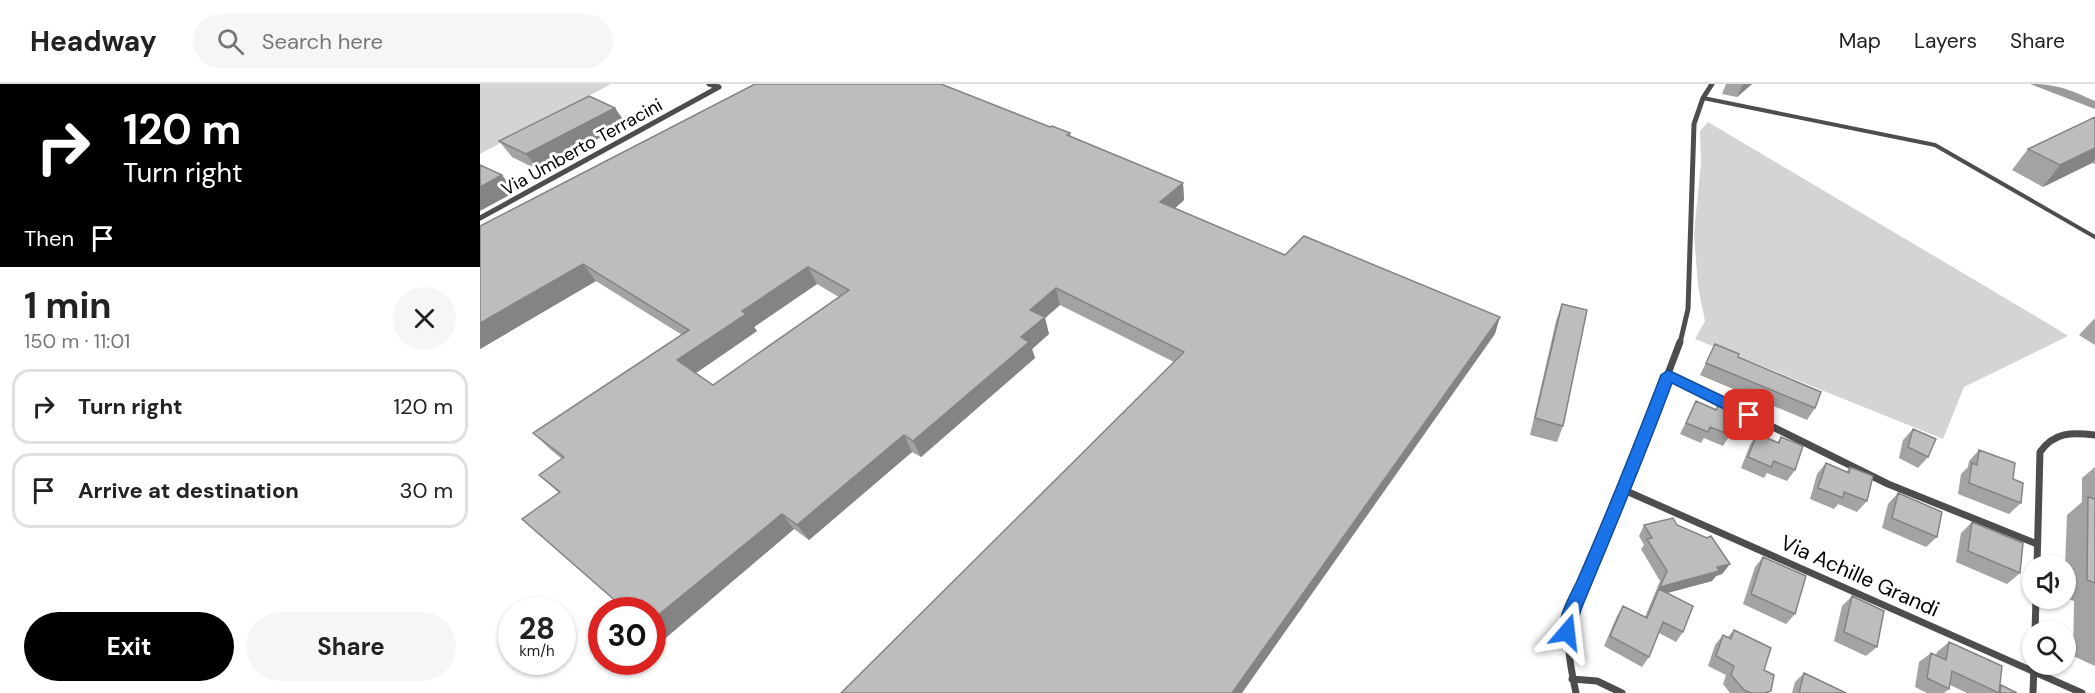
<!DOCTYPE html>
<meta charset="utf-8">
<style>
body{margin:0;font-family:"DM Sans",sans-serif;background:#f6f6f6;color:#222;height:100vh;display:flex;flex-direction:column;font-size:22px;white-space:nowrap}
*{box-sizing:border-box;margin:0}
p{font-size:20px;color:#767676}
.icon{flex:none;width:33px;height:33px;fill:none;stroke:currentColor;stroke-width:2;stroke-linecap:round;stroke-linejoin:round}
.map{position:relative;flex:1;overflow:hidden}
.details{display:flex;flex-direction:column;background:#fff;width:480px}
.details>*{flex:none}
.top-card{background:#000;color:#fff;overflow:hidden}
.fabs{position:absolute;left:1542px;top:471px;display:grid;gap:12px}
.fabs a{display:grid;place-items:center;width:54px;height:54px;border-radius:50%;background:#fff;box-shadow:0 2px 4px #0004;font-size:30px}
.speed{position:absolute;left:18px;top:513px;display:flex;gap:12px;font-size:30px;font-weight:700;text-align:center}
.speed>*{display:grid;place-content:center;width:78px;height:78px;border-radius:50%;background:#fff;box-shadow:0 2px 4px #0004;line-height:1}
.speed small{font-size:15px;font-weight:400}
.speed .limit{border:9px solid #d22;background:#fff;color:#111}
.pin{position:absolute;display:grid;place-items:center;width:51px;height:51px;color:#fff;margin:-26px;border-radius:12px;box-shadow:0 3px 9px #0006}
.me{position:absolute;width:66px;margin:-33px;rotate:17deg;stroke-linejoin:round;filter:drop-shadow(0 0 4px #0008)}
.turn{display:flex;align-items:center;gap:21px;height:126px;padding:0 24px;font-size:27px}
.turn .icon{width:78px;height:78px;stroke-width:2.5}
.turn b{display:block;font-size:42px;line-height:51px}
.then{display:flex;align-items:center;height:57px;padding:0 24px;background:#0003;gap:12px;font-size:22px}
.round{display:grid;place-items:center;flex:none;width:63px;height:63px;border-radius:32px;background:#f6f6f6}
.summary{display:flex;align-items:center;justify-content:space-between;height:102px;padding:0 24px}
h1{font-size:36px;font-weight:700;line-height:45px}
.cta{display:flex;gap:12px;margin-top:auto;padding:12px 24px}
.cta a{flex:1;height:69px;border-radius:36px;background:#000;color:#fff;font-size:24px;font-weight:700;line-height:69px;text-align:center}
.cta a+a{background:#f6f6f6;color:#222}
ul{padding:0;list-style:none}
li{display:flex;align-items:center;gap:18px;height:75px;margin:0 12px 9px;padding:0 12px;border:3px solid #e0e0e0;border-radius:18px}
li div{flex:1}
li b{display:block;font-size:22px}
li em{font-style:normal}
header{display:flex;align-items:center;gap:36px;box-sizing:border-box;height:84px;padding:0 30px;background:#fff;border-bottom:2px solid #e0e0e0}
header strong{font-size:28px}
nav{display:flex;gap:33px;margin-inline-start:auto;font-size:21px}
.search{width:420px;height:54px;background:#f6f6f6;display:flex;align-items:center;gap:15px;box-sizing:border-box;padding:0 21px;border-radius:33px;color:#767676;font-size:22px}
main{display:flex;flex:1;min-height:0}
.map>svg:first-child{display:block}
.green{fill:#d4d4d4}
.water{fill:#9b9b9b}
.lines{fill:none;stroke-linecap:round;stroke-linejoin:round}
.lane{stroke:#4d4d4d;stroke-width:4}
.street-far1{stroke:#4d4d4d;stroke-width:5}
.street{stroke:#4d4d4d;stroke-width:7}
.wall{fill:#a3a3a3;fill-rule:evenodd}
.shaded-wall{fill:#848484}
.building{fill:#bdbdbd;stroke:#848484;stroke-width:1.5;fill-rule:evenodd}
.route{fill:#1a73e8;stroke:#114b97;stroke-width:1.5}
.labels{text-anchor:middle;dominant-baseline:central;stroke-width:6;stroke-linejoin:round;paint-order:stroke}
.far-street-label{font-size:18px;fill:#000;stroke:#fff}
.street-label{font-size:21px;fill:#000;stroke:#fff}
</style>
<header>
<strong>Headway</strong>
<div class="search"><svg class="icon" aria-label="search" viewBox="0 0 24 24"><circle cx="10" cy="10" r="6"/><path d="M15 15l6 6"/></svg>Search here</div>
<nav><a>Map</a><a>Layers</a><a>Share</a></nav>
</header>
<main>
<section class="details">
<div class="top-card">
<div class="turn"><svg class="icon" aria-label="right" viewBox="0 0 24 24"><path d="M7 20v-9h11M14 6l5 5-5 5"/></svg><div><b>120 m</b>Turn right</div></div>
<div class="then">Then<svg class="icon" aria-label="arrive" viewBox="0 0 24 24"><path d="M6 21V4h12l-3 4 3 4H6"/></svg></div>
</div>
<div class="summary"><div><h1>1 min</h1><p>150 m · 11:01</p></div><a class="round"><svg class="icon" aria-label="close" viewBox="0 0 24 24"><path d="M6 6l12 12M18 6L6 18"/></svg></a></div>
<ul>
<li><svg class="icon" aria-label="right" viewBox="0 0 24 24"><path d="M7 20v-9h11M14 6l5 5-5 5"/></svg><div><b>Turn right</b></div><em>120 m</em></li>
<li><svg class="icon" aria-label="arrive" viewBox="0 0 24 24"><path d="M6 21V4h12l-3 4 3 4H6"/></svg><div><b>Arrive at destination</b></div><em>30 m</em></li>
</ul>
<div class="cta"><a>Exit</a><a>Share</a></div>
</section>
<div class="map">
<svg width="1615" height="609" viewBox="0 0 1615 609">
<rect width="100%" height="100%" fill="#fff"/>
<path class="green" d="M0 0H131L0 70Z
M1228 38 1574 243 1588 252 1484 303 1463 355 1215 255 1225 237 1218 202 1214 149 1221 79 1220 47Z"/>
<path class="water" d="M1550 0C1578 0 1590 6 1615 17V25Z"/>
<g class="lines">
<path class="lane" d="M1223 14 1455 61 1615 153"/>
<path class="street-far1" d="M0 134 239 3 229 0
M1200 259 1208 225 1214 40 1223 14 1232 0"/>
<path class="street" d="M1188 291 1408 400 1557 460
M1144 406 1602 609
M1557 482 1560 368C1574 348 1592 348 1615 351
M1555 548 1556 514
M1092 595 1117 597 1142 609
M1096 609C1090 580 1085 557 1092 527L1144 406 1200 258
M1553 609 1554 580"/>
</g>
<path class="wall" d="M1246 0H1272L1257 13 1242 10Z
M135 24 146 40 58 86 32 73 19 57Z
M1615 33V80L1612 79 1563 103 1532 86 1548 65Z
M590 49 591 53 703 99 704 116 695 124 805 171 1015 250 694 278 580 221 565 234 569 250 552 265 555 274 441 373 432 368 329 456 314 445 182 557 172 549V526L79 409 59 391 82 375 70 365 53 349 202 251 116 197 0 265V142ZM337 200 359 213 233 301 216 289 277 247 274 243Z
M1082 220 1083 342 1077 358 1050 351 1076 237Z
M1615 234V261L1599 251Z
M1235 260 1258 273 1335 324 1327 336 1220 291Z
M1216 317 1236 325 1239 320 1250 351 1243 362 1224 354 1221 359 1200 350Z
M1433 345 1448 373 1438 384 1419 374 1423 356Z
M1277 350 1297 359 1301 353 1315 386 1307 397 1287 389 1284 394 1261 384 1270 361Z
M1499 366 1533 395 1541 419 1529 430 1478 410 1481 390 1488 383 1489 377Z
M1346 379 1366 388 1370 383 1387 417 1377 428 1358 420 1354 425 1330 415 1337 390Z
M1615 383V582L1593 572 1594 517 1586 514V482H1585L1587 431 1602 418V394Z
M1418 409 1457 453 1446 463 1402 444 1408 420Z
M1492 438 1540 489 1527 500 1476 478 1481 449Z
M1164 441H1197L1250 480 1242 490 1236 492 1232 497 1187 509 1203 548 1196 558 1179 549 1169 573 1162 583 1124 562 1137 532 1143 522 1165 533 1180 497 1161 465 1164 461 1159 452Z
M1283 473 1315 530 1306 540 1263 520 1275 483Z
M1372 512 1397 563 1386 572 1354 557 1362 522Z
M1254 546 1284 586 1291 607 1288 609H1250L1243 600 1246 591 1228 582 1235 561 1243 551 1247 554Z
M1469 558 1520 602 1537 609H1487L1470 601 1469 605 1464 609H1447L1435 603 1439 578 1451 569 1456 571 1457 568Z
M1324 589 1366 609H1312L1315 598Z"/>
<path class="shaded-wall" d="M1264 0H1272L1257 13 1262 2Z
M135 24 146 40 58 86 46 70Z
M1615 64V75L1612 79 1563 103 1580 81Z
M22 91 35 108 0 127V103Z
M703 99 704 116 683 135 680 118Z
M103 180 116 197 0 265V239Z
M328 183 337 200 274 243 277 247 210 293 197 276 262 227Z
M576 204 580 221 565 234 569 250 552 265 555 274 441 373 433 357 541 253 550 226Z
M1020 233 1015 250 762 609H752Z
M424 351 432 368 329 456 317 441Z
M302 430 314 445 182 557 172 549V536Z
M1250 480 1242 490 1236 492 1232 497 1176 512 1179 505 1174 513 1180 503Z"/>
<path class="building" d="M275 0H461L570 43 572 42 590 49 587 51 703 99 680 118 805 171 824 152 1020 233 752 609H361L704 268 576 204 550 226 565 233 541 253 549 258 433 357 424 351 317 441 302 430 172 536V526H146L42 435 80 408 59 391 84 373 53 349 209 246 103 180 0 239V142ZM328 183 369 206 233 301 197 276 266 230 262 227Z
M109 12 135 24 46 70 19 57Z
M1615 33V64L1580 81 1548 65Z
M0 81 22 91 0 103Z
M1082 220 1107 226 1083 342 1055 334Z
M1235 260 1259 270 1258 273 1341 308 1335 324 1226 279Z
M1216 317 1236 326 1239 320 1259 329 1250 351 1230 343 1228 348 1206 339Z
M1433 345 1456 355 1448 373 1428 363Z
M1277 350 1299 359 1301 353 1323 362 1315 386 1294 377 1291 383 1268 373Z
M1499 366 1535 379 1533 395 1543 399 1541 419 1489 399 1492 379 1497 381Z
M1346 379 1369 389 1370 383 1393 392 1387 417 1364 408 1363 414 1338 404Z
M1418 409 1462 428 1457 453 1412 434Z
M1608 413 1615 415V499L1607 496Z
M1193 434 1197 441 1227 454 1231 452 1250 480 1237 483 1239 487 1180 503 1187 487 1167 455 1172 454 1164 441Z
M1492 438 1543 459 1540 489 1488 467Z
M1283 473 1326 492 1315 530 1271 510Z
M1179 505 1213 522 1203 548 1183 538 1169 573 1130 552 1143 522 1167 534Z
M1372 512 1404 527 1397 563 1364 548Z
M1254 546 1291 564 1284 586 1294 591 1291 607 1285 609H1271L1264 606 1251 591 1254 582 1236 572 1243 551 1251 555Z
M1469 558 1522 582 1519 609 1472 587 1469 605 1447 594 1451 569 1466 576Z
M1324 589 1366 609H1319Z
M1521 601 1537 609H1520Z"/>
<path class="route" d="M1188 286 1274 327 1276 331 1274 335H1264L1192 299C1164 375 1133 448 1102 523 1098 533 1097 544 1093 554L1087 556 1081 554C1074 538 1090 512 1097 497 1127 429 1154 361 1181 291Z"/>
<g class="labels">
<g class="far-street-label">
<text transform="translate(102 63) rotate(-29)">Via Umberto Terracini</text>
</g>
<g class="street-label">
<text transform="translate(1380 492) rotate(24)">Via Achille Grandi</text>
</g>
</g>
</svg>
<div class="fabs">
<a><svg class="icon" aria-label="sound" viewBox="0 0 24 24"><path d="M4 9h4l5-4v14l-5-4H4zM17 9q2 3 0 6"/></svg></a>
<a><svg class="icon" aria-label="search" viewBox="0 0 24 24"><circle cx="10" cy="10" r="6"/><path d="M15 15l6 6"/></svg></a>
</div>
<div class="speed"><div>28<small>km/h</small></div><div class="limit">30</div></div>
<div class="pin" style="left:1269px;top:331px;background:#d93025"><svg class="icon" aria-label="arrive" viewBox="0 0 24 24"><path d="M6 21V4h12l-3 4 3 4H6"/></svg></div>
<svg class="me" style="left:1087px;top:548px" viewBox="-20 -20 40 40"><path d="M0-17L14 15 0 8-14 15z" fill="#1a73e8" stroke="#fff" stroke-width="4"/></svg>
</div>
</main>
